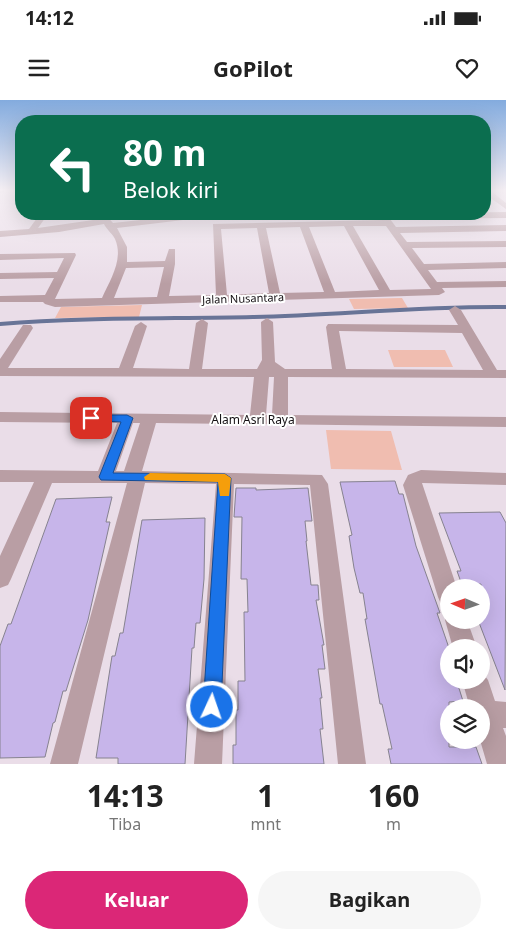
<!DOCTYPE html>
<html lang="id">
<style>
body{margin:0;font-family:"Noto Sans",sans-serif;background:#f6f6f6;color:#222;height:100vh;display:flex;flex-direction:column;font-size:19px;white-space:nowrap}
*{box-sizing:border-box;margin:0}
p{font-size:16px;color:#767676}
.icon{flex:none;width:28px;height:28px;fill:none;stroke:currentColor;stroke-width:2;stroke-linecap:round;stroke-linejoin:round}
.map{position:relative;height:664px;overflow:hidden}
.sheet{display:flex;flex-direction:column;background:#fff;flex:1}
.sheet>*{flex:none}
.banner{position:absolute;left:15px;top:15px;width:476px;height:105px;border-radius:20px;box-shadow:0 5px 20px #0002;background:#0b6e4f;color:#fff;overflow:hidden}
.needle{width:32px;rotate:272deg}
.tools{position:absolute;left:440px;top:479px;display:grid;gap:10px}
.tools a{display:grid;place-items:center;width:50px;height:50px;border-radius:50%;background:#fff;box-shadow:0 5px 20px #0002;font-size:25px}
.pin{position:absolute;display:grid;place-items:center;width:42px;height:42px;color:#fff;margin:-21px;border-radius:10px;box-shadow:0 2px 8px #0006}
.me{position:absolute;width:55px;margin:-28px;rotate:3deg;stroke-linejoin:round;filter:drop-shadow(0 0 4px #0008)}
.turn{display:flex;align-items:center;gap:18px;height:105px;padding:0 25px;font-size:22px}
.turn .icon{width:65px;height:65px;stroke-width:2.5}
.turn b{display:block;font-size:35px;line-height:42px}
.eta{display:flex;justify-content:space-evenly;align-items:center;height:85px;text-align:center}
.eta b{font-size:30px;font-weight:700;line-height:35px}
.primary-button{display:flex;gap:10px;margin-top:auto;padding:10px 25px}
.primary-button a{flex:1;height:58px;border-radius:30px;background:#db2777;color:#fff;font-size:20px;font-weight:700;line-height:58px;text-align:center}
.primary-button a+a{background:#f6f6f6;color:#222}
.status{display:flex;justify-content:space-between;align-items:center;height:35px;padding:0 25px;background:#fff;direction:ltr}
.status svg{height:14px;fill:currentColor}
header{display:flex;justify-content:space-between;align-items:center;height:65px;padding:0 25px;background:#fff;font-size:22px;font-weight:700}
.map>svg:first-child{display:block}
.green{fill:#f0bdb0}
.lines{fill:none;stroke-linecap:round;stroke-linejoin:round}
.stream{stroke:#687497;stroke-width:4}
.building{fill:#c7b5ea;stroke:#86828f}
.minor{fill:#b99ea4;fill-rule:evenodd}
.route{fill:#1a73e8;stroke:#114b97}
.slow{fill:#f59e0b}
.labels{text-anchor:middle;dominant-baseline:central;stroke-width:4;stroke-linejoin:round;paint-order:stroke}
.far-street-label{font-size:11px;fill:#151114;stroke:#fff}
.street-label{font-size:12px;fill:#151114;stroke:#fff}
</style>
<div class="status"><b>14:12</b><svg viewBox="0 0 49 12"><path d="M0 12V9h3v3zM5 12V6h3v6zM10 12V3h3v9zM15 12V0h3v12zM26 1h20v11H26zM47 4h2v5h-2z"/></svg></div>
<header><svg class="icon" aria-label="menu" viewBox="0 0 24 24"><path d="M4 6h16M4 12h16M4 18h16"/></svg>GoPilot<svg class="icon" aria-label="heart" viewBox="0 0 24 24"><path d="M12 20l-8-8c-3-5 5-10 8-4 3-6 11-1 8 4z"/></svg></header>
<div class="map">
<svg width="506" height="664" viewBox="0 0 506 664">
<rect width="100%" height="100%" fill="#eadde8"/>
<path class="green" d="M402 198 408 208 354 209 349 199Z
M142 205 139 217 55 218 61 207Z
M388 250H445L453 267H394Z
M326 330 391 331 402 370 331 369Z"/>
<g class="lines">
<path class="stream" d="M0 224C84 217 169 219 253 217 338 215 421 206 506 207"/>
</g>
<path class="building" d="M395 381 399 394H403L416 446 440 513H437L449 548V582H457L463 601 449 602V647H476L482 664H391L388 649H392L382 604H380L365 519H367L363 493H360L354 468 349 436 352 435 340 382Z
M236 388H256V390L308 388 312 421H305L307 441H306L311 485H318L319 500H316L324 545H322L325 569H318L322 598H320L323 629H320L324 664H233V645H236V610H238V581H245L244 512H248L247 479H241L242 417H234Z
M112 397 106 422H110L88 520 66 591H63L55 622 53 623 45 657 0 658V546L8 524H11L56 399Z
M500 412 506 423 505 590 478 520H481V484L462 485 457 471H461L439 413Z
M205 418 204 479 200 523H196L194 548H192L185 664H118V658H96L112 556H115L120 533H123L142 420Z"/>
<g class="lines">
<path class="minor" d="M0 91H5L0 93Z
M485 91H491L506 103V109L485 94Z
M506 112V118L390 119 396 127 506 125V131L400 133 407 142 506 141V147L412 148 424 164 506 162V168L428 170 437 182 506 181V187L442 188 445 192 439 195 55 207 45 204 43 202H0V196L45 195 54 178 0 179V173L57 172 64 158 0 160V154L75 153 76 155 55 199 102 198C110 180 124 159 115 139 112 133 106 129 104 124L59 132 0 137V131L29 129 40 114H48L38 128 100 119 97 114H105L113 123 186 115V119L183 120 117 128 127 147V162L165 161 169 149H175V164L169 196 216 195 213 124 382 120 378 114ZM344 126 379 190 335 192 309 127ZM353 126H386L431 189 390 190ZM300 127 324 192 280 193 266 128ZM257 128 269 193 227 195 221 129ZM164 167 157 197 114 198 126 168Z
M455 206 461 210 497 270H506V278L288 277V315L506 317V327L156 323 142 371 322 375 328 384 366 664H338L310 385 234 384 222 664H194L216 384 145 383 78 664H50L127 383H52L11 479 8 485 0 488V456L34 382H0V370L98 371 117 323 0 322V312L250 315 254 277 0 276V259L23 225H31L33 228 8 268H119L135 226 141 222 147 226 133 268 189 269 196 223 202 219 208 223 202 269H257L262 260 261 222 267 218 273 222 275 262 285 269H332L326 227 328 224 458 225 449 210ZM339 231 462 233 483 270 346 269ZM269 277H274L272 315H266ZM133 323H140L124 371H116Z
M421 370 506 373V385L422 383 457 488H449V506L441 504 438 497 403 385 408 375Z
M448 513 449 520H467L477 548H453L445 520Z
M481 571 488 580 495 601 506 602V628H503L506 636V664H487L480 640 481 608H470L462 580H481Z"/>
</g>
<linearGradient id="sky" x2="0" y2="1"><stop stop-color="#83abde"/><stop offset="0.49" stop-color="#f6f0f5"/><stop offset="1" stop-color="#f6f0f5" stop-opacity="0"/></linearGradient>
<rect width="506" height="184" fill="url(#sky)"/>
<path class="route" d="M91 315H127L133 318 113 373 225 374 231 378 221 607 218 613 212 616 205 613 203 607 218 382 101 380 99 377 121 322 87 320V316Z"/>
<path class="slow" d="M150 373 225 374 231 378 229 396H220L218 382 145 380 144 377Z"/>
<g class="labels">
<g class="far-street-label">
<text transform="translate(243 198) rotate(-2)">Jalan Nusantara</text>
</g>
<g class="street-label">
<text x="253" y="319">Alam Asri Raya</text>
</g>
</g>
</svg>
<div class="tools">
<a><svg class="needle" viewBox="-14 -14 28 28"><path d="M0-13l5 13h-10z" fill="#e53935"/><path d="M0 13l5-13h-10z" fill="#767676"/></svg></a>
<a><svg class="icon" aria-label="sound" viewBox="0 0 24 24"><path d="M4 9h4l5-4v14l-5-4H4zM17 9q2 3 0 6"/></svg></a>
<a><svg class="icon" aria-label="layers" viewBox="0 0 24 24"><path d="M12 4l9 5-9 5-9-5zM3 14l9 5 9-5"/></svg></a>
</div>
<div class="pin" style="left:91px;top:318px;background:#d93025"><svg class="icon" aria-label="arrive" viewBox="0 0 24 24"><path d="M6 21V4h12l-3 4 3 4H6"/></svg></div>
<svg class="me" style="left:212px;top:607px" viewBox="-20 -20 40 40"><circle r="17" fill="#1a73e8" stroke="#fff" stroke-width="3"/><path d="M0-11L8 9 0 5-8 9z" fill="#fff"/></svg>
<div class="banner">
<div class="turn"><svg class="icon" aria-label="left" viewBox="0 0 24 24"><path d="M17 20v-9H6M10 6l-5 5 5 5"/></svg><div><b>80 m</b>Belok kiri</div></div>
</div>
</div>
<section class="sheet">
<div class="eta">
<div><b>14:13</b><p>Tiba</p></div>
<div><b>1</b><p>mnt</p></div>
<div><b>160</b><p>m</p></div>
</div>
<div class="primary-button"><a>Keluar</a><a>Bagikan</a></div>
</section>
